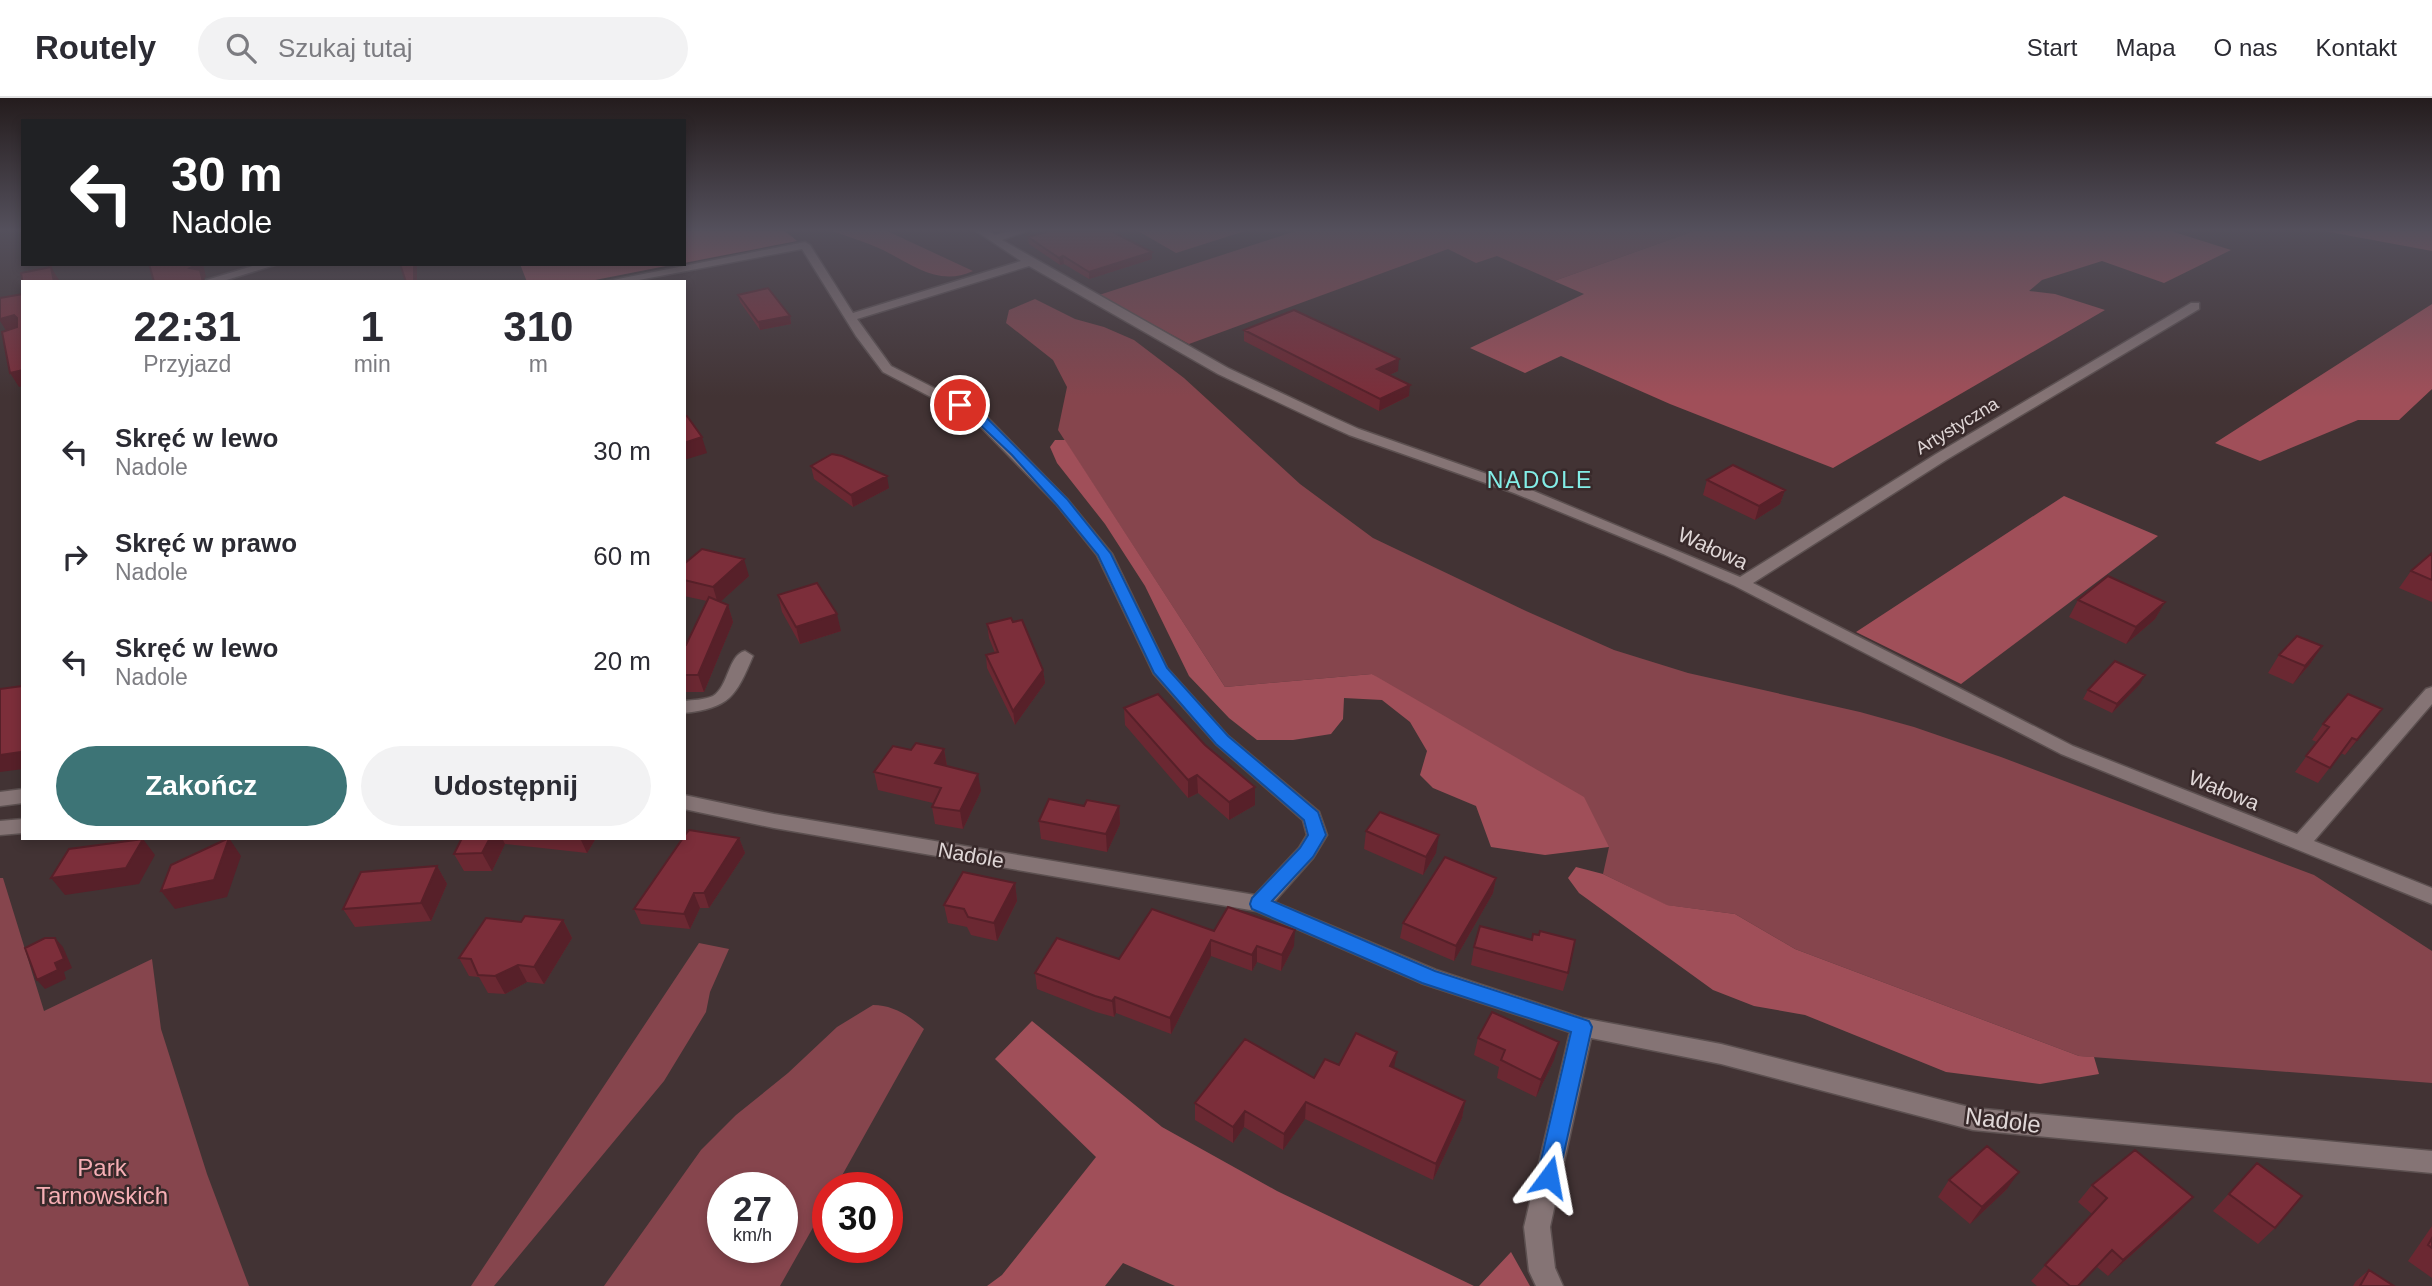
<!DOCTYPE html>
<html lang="pl">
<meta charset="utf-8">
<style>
body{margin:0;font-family:Helvetica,sans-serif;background:#f2f2f3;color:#2b2b33;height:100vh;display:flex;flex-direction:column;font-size:26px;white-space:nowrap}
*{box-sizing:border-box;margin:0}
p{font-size:23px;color:#7c7c81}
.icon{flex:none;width:38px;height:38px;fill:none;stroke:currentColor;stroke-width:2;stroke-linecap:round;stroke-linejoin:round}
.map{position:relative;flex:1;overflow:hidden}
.side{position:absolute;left:21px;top:182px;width:665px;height:560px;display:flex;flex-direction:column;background:#fff;border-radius:0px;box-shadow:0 4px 10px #0003}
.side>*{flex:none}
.banner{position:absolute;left:21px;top:21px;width:665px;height:147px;border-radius:0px;box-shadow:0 4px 10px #0003;background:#202124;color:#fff;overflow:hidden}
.speed{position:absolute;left:707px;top:1074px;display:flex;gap:14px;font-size:35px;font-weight:700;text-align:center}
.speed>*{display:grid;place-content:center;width:91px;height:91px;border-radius:50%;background:#fff;box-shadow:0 4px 10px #0003;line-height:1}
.speed small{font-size:18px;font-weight:400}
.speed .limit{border:10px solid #d22;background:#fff;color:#111}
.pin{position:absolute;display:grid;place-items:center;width:60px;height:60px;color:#fff;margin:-30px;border:4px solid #fff;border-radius:50%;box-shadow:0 2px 7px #0007}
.me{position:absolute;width:77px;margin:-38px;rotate:13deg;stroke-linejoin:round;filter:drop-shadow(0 0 5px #0008)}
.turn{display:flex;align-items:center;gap:24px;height:147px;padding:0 35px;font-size:32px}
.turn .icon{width:91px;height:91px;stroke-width:2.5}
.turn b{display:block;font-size:49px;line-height:60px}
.eta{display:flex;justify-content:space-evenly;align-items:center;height:119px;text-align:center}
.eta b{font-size:42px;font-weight:800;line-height:49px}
.cta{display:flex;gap:14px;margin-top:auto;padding:14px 35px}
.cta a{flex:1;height:80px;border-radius:42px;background:#3d7476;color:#fff;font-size:28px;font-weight:800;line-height:80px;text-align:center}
.cta a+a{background:#f2f2f3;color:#2b2b33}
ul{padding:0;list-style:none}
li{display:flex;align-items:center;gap:21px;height:105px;padding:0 35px}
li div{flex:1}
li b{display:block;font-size:26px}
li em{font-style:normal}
header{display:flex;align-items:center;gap:42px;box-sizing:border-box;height:98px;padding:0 35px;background:#fff;border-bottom:2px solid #e1e1e2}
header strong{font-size:33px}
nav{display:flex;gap:38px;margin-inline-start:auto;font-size:24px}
.search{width:490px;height:63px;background:#f2f2f3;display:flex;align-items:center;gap:18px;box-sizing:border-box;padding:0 24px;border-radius:38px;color:#7c7c81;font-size:26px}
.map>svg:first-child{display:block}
.green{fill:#86454d;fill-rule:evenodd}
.forest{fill:#a04f59}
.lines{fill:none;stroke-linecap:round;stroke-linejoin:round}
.minor-casing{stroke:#5c5050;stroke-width:3}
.minor{fill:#857475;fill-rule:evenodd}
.wall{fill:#6b2832}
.shaded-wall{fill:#572029}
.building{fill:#7c2e3a;stroke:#572029;stroke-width:2}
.route{fill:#1a73e8;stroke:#114b97;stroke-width:2}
.labels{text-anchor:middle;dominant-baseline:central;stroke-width:5;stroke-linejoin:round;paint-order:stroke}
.far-street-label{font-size:18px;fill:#e0d7d7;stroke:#38292a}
.street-label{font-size:21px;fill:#e0d7d7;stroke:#38292a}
.neighbourhood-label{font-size:23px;letter-spacing:2px;fill:#83eee7;stroke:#38292a}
.near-street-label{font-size:24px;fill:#e0d7d7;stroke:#38292a}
.near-park-label{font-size:24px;fill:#f6afb5;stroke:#38292a}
</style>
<header>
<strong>Routely</strong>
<div class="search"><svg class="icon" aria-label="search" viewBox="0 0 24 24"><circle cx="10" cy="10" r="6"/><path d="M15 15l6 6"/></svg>Szukaj tutaj</div>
<nav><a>Start</a><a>Mapa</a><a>O nas</a><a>Kontakt</a></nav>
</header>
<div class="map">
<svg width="2432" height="1188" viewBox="0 0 2432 1188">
<rect width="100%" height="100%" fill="#423334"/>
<path class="green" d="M832 133H887L973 173C939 189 913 167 883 152 866 144 849 139 832 133Z
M1138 133H1245L1176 155Z
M1296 133H1694L1554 183 1497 158 1476 165 1448 151 1189 246 1099 197Z
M1035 201 1075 221 1104 229 1134 242 1184 280 1300 386 1373 440 1526 513 1614 552 1688 575 1860 614 1914 629 2001 659 2314 777 2432 853V985L2079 958 1795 851 1735 816 1666 807 1603 776 1609 749 1372 576 1225 589 1058 332 1067 289 1053 262 1006 225 1009 212Z
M0 780H3L44 913 152 861 161 931 207 1076 249 1188H0Z
M699 845 729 851 710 894 706 914 664 983 494 1188H471Z
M873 907C893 907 910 918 924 931L835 1090H828V1103L780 1188H604L701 1052 736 1017 788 975 837 929ZM782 1090V1150H723V1090Z"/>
<path class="forest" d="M684 133H785L797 143 684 165Z
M1694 133H2171L2231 152 2164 185 2102 163 2042 182 2029 193 2055 196 2105 212 1833 370 1670 306 1561 258 1525 275 1470 250 1584 196 1554 183Z
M2324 133H2432V153Z
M520 166H676L585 184H527Z
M2432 206V291L2399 322H2358L2260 363 2215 345Z
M1055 342H1065L1225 589 1372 576 1584 699 1609 749 1545 757 1491 749 1476 708 1433 690 1420 677 1427 653 1410 624 1382 602 1344 600 1343 621 1331 636 1293 642H1257L1229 620 1189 578 1145 488 1105 426 1057 365 1050 349Z
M2064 398 2158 438 1961 586 1856 534Z
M1576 769 1603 776 1667 807 1735 816 1795 851 2079 958 2094 959 2099 976 2040 986 1946 974 1805 917 1754 908 1713 892 1579 795 1568 780Z
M1032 923 1162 1029 1277 1093 1474 1188H1175L1123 1165 1105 1188H987L1002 1177 1096 1059 995 961Z
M1511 1154 1530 1188H1479Z"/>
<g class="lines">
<g class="minor-casing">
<path id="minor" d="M976 133H988L995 137 1010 133H1027L1002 142 1228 270 1328 317 1359 331 1524 389 1740 479 1936 356 2191 205H2199V211L1946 362 1753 485 2073 648 2297 736 2426 591 2432 589V606L2314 743 2432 790V806L2061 656 1735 488 1663 456 1514 395 1349 337 1318 323 1218 276 1029 168 857 221 891 268 983 315 1067 401 1112 456 1167 570 1228 638 1319 714 1327 737 1313 760 1274 804 1436 872 1582 920 1721 946 1973 1010 2432 1053V1075L1973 1032 1721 966 1591 940 1550 1129 1555 1170 1563 1188H1536L1529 1173 1524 1129 1570 934 1421 885 1256 813 774 730 684 711V697L774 716 1255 797 1299 750 1307 737 1303 722 1216 646 1154 576 1097 457 1057 407 973 321 883 274 856 238 802 151 628 184H603L805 144 810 147 853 215 1021 163Z
M259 166H278L220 184H200Z
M745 553 753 558C736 598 730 610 684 615V603C693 602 704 602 713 598 729 588 728 557 745 553Z
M23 691V705L0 708V694Z
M23 721V735L0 737V723Z"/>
</g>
<use href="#minor" class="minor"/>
</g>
<path class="wall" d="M1028 139 1152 161 1089 181 1064 166 1060 167 1029 146Z
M738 197 790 218 791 226 760 232 740 204Z
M1244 232 1398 273 1389 277 1409 298 1379 313 1244 243Z
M811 368 889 390 853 409 814 381Z
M1707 382 1785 392 1780 406 1755 422 1703 397Z
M2432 455V504L2399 490 2411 473Z
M684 466 749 478 720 504 728 507 733 524 704 594H684V547H686L707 503 684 498Z
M778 497 841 533 800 546 782 514Z
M2078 502 2165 504 2155 521 2126 546 2069 519Z
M987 526 1043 572 1045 585 1015 627 987 570 986 557 995 555 989 540Z
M2322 548 2310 566 2293 586 2268 575 2279 557Z
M2140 586 2112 615 2083 601 2088 592Z
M1124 610 1205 647 1255 707 1229 722 1198 695 1188 700 1125 627Z
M2382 611 2345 657 2341 655 2318 685 2295 674 2317 644 2312 642 2323 626Z
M944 651 947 668 981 693 963 731 935 726 932 709 933 705 878 692 874 674 911 652Z
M1084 708H1119L1120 726 1107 754 1041 741 1039 723Z
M1366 733 1436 755 1423 777 1364 751Z
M462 740H596L587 755 505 746 492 773H464L454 756Z
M739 740 745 755 709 810H700L690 831 641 826 634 811Z
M437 768 447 786 431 823 355 829 343 811Z
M1496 780 1493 795 1454 863 1400 840 1403 825Z
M1015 785 1017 803 997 843 971 837 967 829 948 825 944 807Z
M563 822 572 840 544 886 527 884 505 896 488 895 479 879 469 878 459 860 521 824Z
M1214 833 1294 848 1281 873 1257 864 1252 873 1211 858 1171 936 1116 915 1114 919 1096 914 1037 891 1035 875 1119 861Z
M1532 842 1568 875 1563 893 1471 867 1474 849Z
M1478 940 1554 962 1536 999 1497 980 1499 969 1474 957Z
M1339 967 1394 970 1465 1003 1462 1020 1433 1082 1305 1021 1283 1052 1244 1029 1233 1045 1195 1022V1005L1314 980Z
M2257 1065 2275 1130 2258 1146 2213 1113Z
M1949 1082 2007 1091 1970 1126 1938 1099Z
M2092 1087 2193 1099 2178 1115 2108 1178 2097 1169 2079 1188H2037L2031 1183 2092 1116 2078 1104Z
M2432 1128V1180L2408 1163Z
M2369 1172 2394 1188H2353L2356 1183Z"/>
<path class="shaded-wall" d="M1152 154V161L1089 181V174Z
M1063 158 1064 166 1060 167 1059 160Z
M197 166H203L206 179 204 180 206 184H203L190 170Z
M414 166H417V184H414Z
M51 169 59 182V184H54Z
M14 217 22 230 7 234 0 223V221Z
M790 218 791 226 760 232 758 224Z
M1399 261 1398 273 1376 283 1377 271Z
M23 272V288L19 289 10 275Z
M1410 287 1409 298 1379 313 1380 301Z
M702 339 707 355 684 362V345Z
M887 378 889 390 853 409 851 397Z
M1785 392 1780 406 1755 422 1759 408Z
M744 461 749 478 718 506 713 489Z
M2165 504 2155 521 2126 546 2136 529Z
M728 507 733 524 704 594 698 577Z
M837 516 841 533 800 546 796 529Z
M2322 548 2310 566 2293 586 2305 568Z
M1043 572 1045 585 1015 627 1013 613Z
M2145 577 2140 586 2112 615 2117 606Z
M2382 611 2371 626 2345 657 2357 642Z
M944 651 947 669 935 665Z
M23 652V671L0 674V657Z
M978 676 981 693 963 731 960 713Z
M1197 677 1198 695 1188 700V682Z
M1255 689V707L1229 722V704Z
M1119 708 1120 726 1107 754 1106 736Z
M1439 737 1436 755 1423 777 1426 759Z
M229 740 241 758 227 799 175 811 161 793Z
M490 740H502L505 746 492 773 482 755Z
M580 740H596L587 755Z
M739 740 745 755 709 810 704 795Z
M143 741 155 757 139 786 65 797 51 780Z
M437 768 447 786 431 823 421 805Z
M1496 780 1493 795 1454 863 1456 848Z
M1015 785 1017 803 997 843 994 825Z
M694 795 700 810 690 831 684 816Z
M563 822 572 840 544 886 534 869Z
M1295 832 1294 848 1281 873 1282 857Z
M55 840 63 849 72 870 64 874 66 881 45 891 37 882 55 865Z
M1211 842V858L1171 936 1170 920Z
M1257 848V864L1252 873V857Z
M518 867 527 884 505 896 495 878Z
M1115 899 1116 915 1114 919 1112 903Z
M1559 944 1554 962 1536 999 1541 982Z
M1397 954 1394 970 1390 968Z
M1465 1003 1462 1020 1433 1082 1436 1066Z
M1306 1004 1305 1021 1283 1052 1284 1036Z
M1245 1013 1244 1029 1233 1045V1029Z
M2019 1074 2007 1091 1970 1126 1982 1109Z
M2193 1099 2178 1115 2108 1178 2123 1162Z"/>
<path class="building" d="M1050 133H1111L1152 154 1089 174 1063 158 1059 160 1028 139Z
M149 166H197L190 170 200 172 203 184H154Z
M400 166H414V184H406Z
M51 169 54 184H23V188L21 175Z
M768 190 790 218 758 224 738 197Z
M23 196V272L10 275 2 234 17 229V220L14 217 0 221V200Z
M1294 212 1399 261 1377 271 1410 287 1380 301 1244 232Z
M687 318 702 339 684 345V319Z
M832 356 842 358 887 378 851 397 811 368Z
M1733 367 1785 392 1759 408 1707 382Z
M702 451 744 461 713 489 684 482V466Z
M2432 455V482L2411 473Z
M2108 478 2165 504 2136 529 2078 502Z
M817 485 837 516 796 529 778 497Z
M709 499 728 507 698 577H684V547H686Z
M1011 520 1013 524 1022 522 1043 572 1013 613 986 557 998 554 987 526Z
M2297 538 2322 548 2305 568 2279 557Z
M2115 563 2145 577 2117 606 2088 592Z
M23 586V652L21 654 0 657V591L22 588Z
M1158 596 1205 647 1255 689 1229 704 1197 677 1188 682 1124 610Z
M2348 596 2382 611 2357 642 2352 640 2330 670 2306 658 2329 629 2323 626Z
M916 645 944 651 935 665 978 676 960 713 932 709 941 690 874 674 893 648 911 652Z
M1049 701 1084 708 1087 702 1119 708 1106 736 1039 723Z
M1380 714 1439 737 1426 759 1366 733Z
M689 732 739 740 704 795H694L684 816 634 811 683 740H684V738Z
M229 740 214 782 161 793 171 767Z
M462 740H490L482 755 454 756Z
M143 741 126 770 51 780 69 751Z
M1445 759 1496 780 1456 848 1403 825Z
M437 768 421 805 343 811 361 774Z
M963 774 1015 785 994 825 968 819 964 811 944 807Z
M1228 809 1295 832 1282 857 1257 848 1252 857 1211 842 1170 920 1115 899 1112 903 1095 898 1035 875 1057 840 1119 861 1152 811 1214 833Z
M525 818 563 822 534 869 518 867 495 878 478 877 471 861 459 860 486 820 521 824Z
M1480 828 1532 842 1533 836 1539 837 1540 833 1575 842 1568 875 1474 849Z
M45 840H55L64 861 55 865 58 872 37 882 25 850Z
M1492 914 1559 944 1541 982 1501 962 1505 952 1478 940Z
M1356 935 1397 954 1390 968 1465 1003 1436 1066 1306 1004 1284 1036 1245 1013 1233 1029 1195 1005 1245 941 1314 980 1325 961 1339 967Z
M1987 1048 2019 1074 1982 1109 1949 1082Z
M2135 1052 2193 1099 2123 1162 2112 1152 2078 1188H2070L2045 1167 2107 1100 2092 1087Z
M2257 1065 2302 1098 2275 1130 2229 1096Z
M2432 1140V1150L2428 1147Z
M2369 1172 2394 1188H2360Z"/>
<linearGradient id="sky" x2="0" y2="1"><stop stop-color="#241c1d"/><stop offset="0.44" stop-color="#54505c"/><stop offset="1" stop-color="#54505c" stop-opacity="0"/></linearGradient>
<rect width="2432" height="299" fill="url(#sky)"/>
<path class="route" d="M960 303 982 315 1067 401 1111 456 1167 570 1228 638 1318 714 1326 737 1313 759 1272 803 1435 873 1589 923 1592 929 1557 1086 1549 1089 1541 1086 1537 1079 1571 934 1422 885 1252 811 1250 806 1252 800 1300 750 1308 737 1304 722 1216 646 1154 575 1098 457 1057 407 1012 357 973 320 955 309V304Z"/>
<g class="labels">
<g class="far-street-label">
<text transform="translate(1957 328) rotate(-31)">Artystyczna</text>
</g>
<g class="street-label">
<text transform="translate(1713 450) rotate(24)">Wałowa</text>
<text transform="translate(2224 692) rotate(22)">Wałowa</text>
<text transform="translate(971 757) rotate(10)">Nadole</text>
</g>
<g class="neighbourhood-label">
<text x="1540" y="382">NADOLE</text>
</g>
<g class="near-street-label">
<text transform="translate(2003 1022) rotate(7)">Nadole</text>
</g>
<g class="near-park-label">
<text x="102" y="1069">Park<tspan x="102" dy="28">Tarnowskich</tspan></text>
</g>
</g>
</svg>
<div class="speed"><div>27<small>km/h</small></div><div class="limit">30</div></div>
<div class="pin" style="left:960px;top:307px;background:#d93025"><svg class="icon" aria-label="arrive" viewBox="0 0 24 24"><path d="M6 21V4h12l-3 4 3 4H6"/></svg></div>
<svg class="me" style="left:1549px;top:1079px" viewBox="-20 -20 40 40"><path d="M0-17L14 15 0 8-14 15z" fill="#1a73e8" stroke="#fff" stroke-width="4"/></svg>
<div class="banner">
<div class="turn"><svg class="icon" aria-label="left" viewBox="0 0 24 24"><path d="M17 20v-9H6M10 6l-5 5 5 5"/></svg><div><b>30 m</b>Nadole</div></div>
</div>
<section class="side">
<div class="eta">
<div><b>22:31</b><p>Przyjazd</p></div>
<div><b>1</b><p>min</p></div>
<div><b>310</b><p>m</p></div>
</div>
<ul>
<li><svg class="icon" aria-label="left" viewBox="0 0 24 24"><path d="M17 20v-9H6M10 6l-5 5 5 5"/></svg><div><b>Skręć w lewo</b><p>Nadole</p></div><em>30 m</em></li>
<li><svg class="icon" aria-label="right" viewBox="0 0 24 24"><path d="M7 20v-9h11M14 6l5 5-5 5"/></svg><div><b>Skręć w prawo</b><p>Nadole</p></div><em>60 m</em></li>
<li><svg class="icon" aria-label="left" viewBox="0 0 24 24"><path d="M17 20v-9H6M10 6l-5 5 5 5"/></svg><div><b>Skręć w lewo</b><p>Nadole</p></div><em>20 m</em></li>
</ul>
<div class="cta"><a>Zakończ</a><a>Udostępnij</a></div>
</section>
</div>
